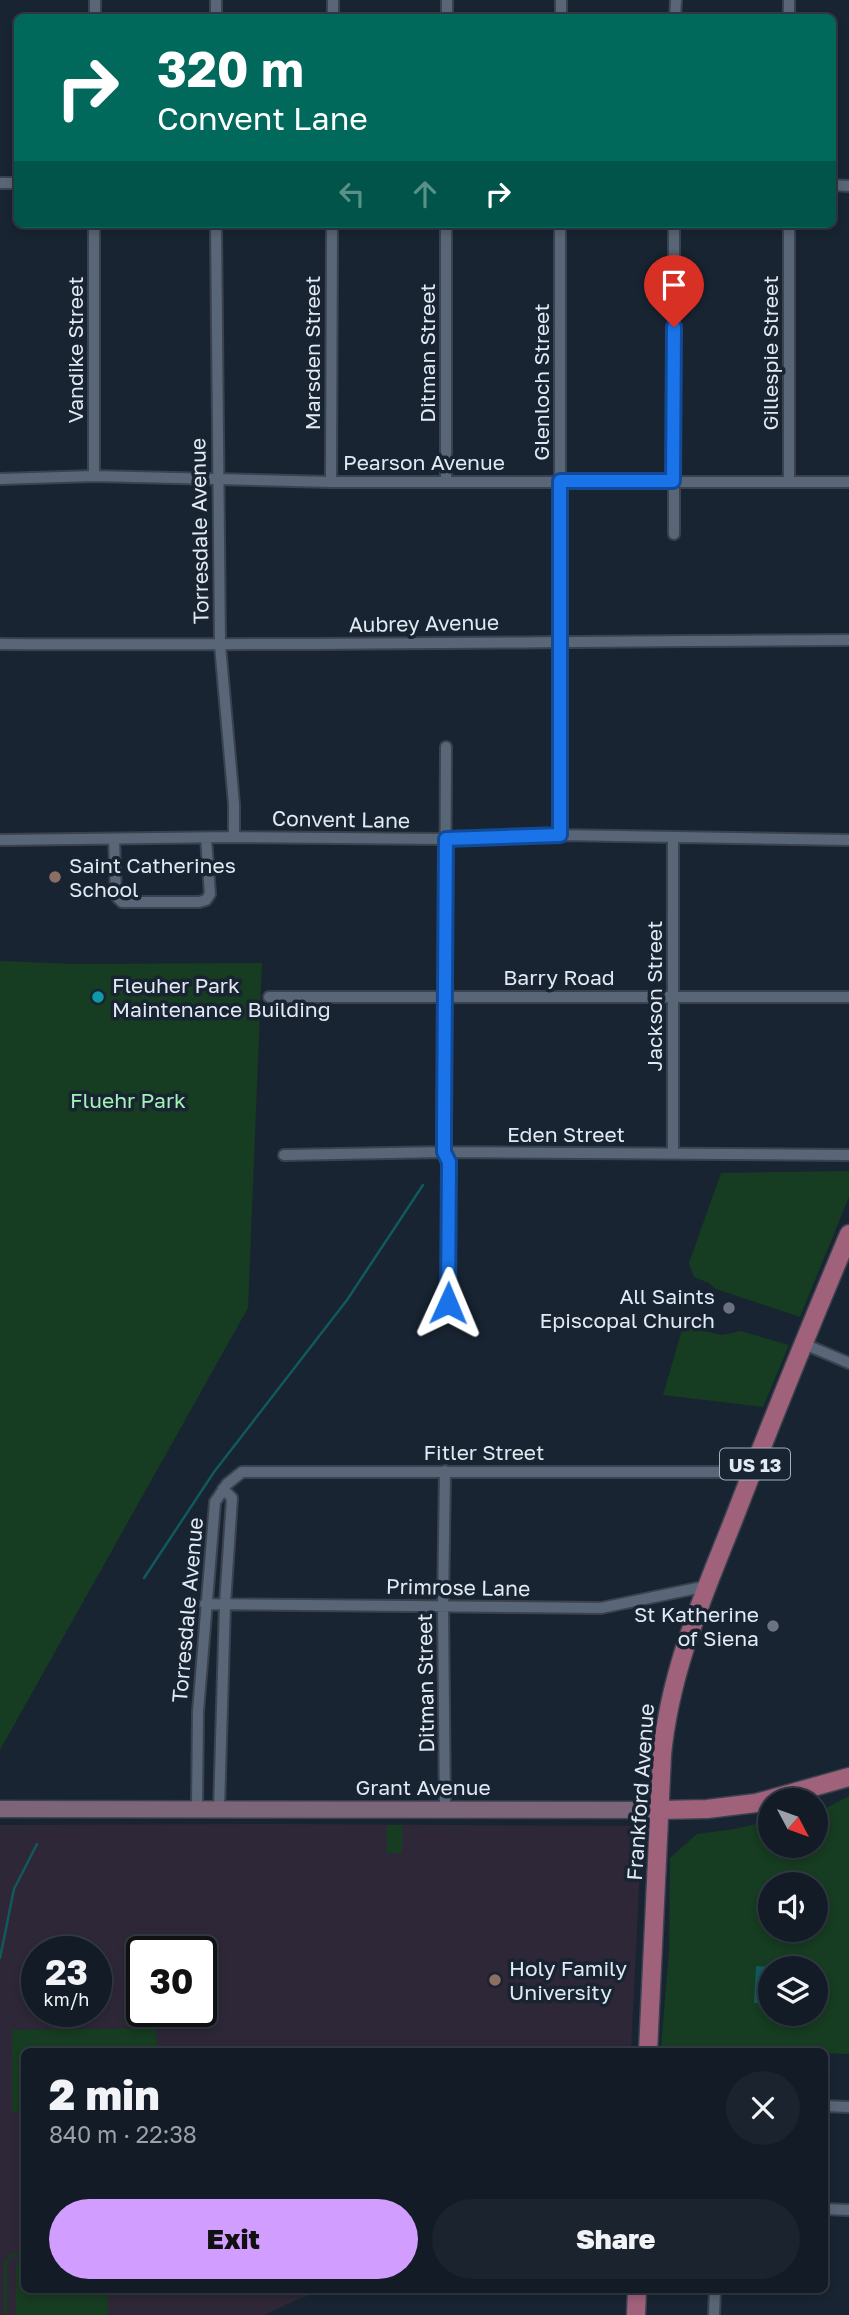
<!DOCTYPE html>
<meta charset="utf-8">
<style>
body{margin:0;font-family:"Golos Text",sans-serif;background:#1b242e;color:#f1f3f6;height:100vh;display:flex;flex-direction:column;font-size:26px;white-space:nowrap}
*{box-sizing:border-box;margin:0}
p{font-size:23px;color:#9ca1a7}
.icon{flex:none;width:38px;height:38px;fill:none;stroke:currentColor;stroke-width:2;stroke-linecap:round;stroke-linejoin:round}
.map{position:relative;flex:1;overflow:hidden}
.sheet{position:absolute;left:21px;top:2048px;width:807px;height:245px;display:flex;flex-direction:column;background:#121b26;border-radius:10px;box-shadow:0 4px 10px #0003,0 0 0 2px #313943}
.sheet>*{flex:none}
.top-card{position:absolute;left:14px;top:14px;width:822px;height:214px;border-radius:10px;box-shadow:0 4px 10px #0003,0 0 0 2px #313943;background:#00695c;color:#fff;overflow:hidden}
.needle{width:46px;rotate:131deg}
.tools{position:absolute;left:758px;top:1788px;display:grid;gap:14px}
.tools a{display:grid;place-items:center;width:70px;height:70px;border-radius:50%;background:#121b26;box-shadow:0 4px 10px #0003,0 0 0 2px #313943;font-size:35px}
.speed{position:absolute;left:21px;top:1936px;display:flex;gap:14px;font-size:35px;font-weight:700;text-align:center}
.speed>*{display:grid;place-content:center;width:91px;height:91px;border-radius:50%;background:#121b26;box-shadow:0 4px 10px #0003,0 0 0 2px #313943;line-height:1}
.speed small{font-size:18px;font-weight:400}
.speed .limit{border:4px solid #111;border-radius:10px;background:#fff;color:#111}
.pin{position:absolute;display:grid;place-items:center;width:60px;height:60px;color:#fff;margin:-72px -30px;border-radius:50% 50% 50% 0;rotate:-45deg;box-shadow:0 0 7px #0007}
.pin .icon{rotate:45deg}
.me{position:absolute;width:77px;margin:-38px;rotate:1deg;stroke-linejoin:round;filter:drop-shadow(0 0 5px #0008)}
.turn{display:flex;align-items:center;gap:24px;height:147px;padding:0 28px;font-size:32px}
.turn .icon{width:91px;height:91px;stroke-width:2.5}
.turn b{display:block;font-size:49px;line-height:60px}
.lanes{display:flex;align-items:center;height:66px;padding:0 28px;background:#0003;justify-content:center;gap:35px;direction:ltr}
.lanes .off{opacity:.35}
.round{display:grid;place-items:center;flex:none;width:74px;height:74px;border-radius:37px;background:#1b242e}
.head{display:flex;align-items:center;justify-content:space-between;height:119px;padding:0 28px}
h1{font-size:42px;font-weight:800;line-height:52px}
.cta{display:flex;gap:14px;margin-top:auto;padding:14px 28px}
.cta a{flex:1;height:80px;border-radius:42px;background:#d19dfe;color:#111;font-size:28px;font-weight:800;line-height:80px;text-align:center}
.cta a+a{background:#1b242e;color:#f1f3f6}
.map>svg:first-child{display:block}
.education{fill:#2d2737;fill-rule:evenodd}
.green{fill:#163c21;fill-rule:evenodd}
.water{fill:#11595d}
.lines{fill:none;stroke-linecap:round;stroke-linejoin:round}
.stream{stroke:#11595d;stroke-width:2.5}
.street-casing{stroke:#39424e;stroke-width:14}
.secondary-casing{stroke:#39424e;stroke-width:19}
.primary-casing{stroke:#39424e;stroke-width:21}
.street{stroke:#586677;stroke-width:10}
.secondary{stroke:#7c6479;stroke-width:16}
.primary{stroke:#a0617b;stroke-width:18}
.route-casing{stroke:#114b97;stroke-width:18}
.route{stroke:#1a73e8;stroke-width:12}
.education-dot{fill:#8d6e63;stroke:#182432;stroke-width:2.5}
.culture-dot{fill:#0f9aa8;stroke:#182432;stroke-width:2.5}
.worship-dot{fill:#6b7280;stroke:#182432;stroke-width:2.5}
.labels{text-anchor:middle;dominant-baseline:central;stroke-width:7;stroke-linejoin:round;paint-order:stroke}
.shield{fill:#182432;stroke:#a5aeb9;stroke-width:2}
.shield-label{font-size:19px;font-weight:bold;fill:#e1e9f3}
.street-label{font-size:21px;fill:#e1e9f3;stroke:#182432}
.poi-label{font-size:21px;fill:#e1e9f3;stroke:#182432;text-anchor:start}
.park-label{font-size:21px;fill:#a3f2b5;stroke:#182432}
</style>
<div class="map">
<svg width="849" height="2315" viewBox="0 0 849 2315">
<rect width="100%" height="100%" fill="#182432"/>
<path class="education" d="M273 1824 642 1826 631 2051H24V2289H332L301 2298 264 2315H0V1825ZM37 1951H96V2011H37ZM142 1951H201V2011H142Z"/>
<path class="green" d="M0 961 75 964 262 963 248 1308 0 1750Z
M849 1171V1197L800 1317 716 1289 709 1283 694 1277 689 1263 721 1173Z
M683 1326 722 1335 741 1331 789 1345 763 1407 663 1395Z
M849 1796V2054L824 2053V2051L661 2047 669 1951 670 1858 697 1834 734 1829 770 1821V1846H816V1811L824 1809ZM770 1885H816V1930H770ZM770 1969H816V2014H770Z
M387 1825H402V1853H387Z
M156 2028 157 2051H24V2111H12V2030Z
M24 2253V2256L13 2257 7 2262V2315H4V2262L11 2254Z
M16 2261H24V2289H108V2315H16Z"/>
<path class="water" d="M756 1966 775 1967 770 1969V2003H754Z"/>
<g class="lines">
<path class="stream" d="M144 1578 214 1472 347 1300 423 1185
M0 1958 14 1889 37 1844"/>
<g class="street-casing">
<path id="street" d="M95 18V0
M216 18V0
M333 18V0
M447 18V0
M561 18V0
M675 18 676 0
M789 18V0
M0 183H18
M833 185 849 186
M216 224 220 645 234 804V837
M94 476V224
M0 479 94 476 331 482H849
M446 481V224
M789 481V224
M331 482 332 224
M674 534V224
M0 644C283 646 566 641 849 640
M446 747 444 1152 449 1162 448 1303
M560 835V224
M114 839 116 896 122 902H199L206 900 210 894 206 838
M0 840 234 837 446 839 560 835 849 840
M269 997H849
M673 1153V838
M284 1155 444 1152 849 1155
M804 1344 849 1363
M445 1471 443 1606 445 1810
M205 1604 601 1608 707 1586
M197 1809 198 1712 215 1502 227 1484 242 1472H752
M219 1809 225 1604 232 1498 223 1489
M824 2106 849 2107
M824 2209 849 2210
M714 2315 715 2289"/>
</g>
<g class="secondary-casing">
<path id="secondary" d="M0 1809 659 1810"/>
</g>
<g class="primary-casing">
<path id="primary" d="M659 1810 707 1809 756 1803 849 1777
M648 2051 662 1755C670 1671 702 1599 733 1521 770 1425 809 1329 849 1234
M636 2315 637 2289"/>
</g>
<use href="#street" class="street"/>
<use href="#secondary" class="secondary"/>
<use href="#primary" class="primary"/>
</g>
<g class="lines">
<g class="route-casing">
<path id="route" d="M448 1303 449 1162 444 1152V1126L446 839 560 835V481H673L674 327"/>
</g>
<use href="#route" class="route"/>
</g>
<g class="education-dot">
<circle cx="55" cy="877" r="7"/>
<circle cx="495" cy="1980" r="7"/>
</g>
<circle class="culture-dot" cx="98" cy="997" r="7"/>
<g class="worship-dot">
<circle cx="729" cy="1308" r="7"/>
<circle cx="773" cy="1626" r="7"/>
</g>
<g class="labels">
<rect class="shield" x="720" y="1448.5" width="70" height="31" rx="5"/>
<g class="shield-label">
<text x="755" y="1464">US 13</text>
</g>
<g class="street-label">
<text transform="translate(75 350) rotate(-90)">Vandike Street</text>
<text transform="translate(312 353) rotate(-90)">Marsden Street</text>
<text transform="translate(427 353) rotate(-90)">Ditman Street</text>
<text transform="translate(770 353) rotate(-90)">Gillespie Street</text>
<text transform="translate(541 382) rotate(-90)">Glenloch Street</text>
<text x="424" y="462">Pearson Avenue</text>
<text transform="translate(199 531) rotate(-91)">Torresdale Avenue</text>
<text transform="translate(424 623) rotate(-1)">Aubrey Avenue</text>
<text transform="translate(341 819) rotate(1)">Convent Lane</text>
<text x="559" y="977">Barry Road</text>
<text transform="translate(654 996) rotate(-90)">Jackson Street</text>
<text x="566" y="1134">Eden Street</text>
<text x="484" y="1452">Fitler Street</text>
<text transform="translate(458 1587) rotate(1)">Primrose Lane</text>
<text transform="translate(187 1610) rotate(-85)">Torresdale Avenue</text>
<text transform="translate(425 1683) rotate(-91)">Ditman Street</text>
<text x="423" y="1787">Grant Avenue</text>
<text transform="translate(640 1792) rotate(-86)">Frankford Avenue</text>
</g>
<g class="poi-label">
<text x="69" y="865">Saint Catherines<tspan x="69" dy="24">School</tspan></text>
<text x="112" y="985">Fleuher Park<tspan x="112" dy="24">Maintenance Building</tspan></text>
<text x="715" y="1296" text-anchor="end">All Saints<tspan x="715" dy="24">Episcopal Church</tspan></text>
<text x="759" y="1614" text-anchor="end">St Katherine<tspan x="759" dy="24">of Siena</tspan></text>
<text x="509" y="1968">Holy Family<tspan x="509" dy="24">University</tspan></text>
</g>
<g class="park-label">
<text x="128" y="1100">Fluehr Park</text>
</g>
</g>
</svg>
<div class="tools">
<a><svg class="needle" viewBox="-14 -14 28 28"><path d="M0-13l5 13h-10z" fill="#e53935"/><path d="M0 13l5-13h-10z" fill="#9ca1a7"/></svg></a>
<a><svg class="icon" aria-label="sound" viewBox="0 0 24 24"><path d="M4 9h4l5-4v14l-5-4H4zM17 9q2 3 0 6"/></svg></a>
<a><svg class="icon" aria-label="layers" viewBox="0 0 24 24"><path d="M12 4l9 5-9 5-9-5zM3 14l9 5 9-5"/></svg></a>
</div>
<div class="speed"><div>23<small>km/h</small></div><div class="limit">30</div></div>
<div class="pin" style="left:674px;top:327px;background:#d93025"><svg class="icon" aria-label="arrive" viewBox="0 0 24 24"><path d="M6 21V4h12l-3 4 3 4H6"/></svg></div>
<svg class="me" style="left:448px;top:1303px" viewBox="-20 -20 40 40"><path d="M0-17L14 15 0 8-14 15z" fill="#1a73e8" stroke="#fff" stroke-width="4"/></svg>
<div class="top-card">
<div class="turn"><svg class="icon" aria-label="right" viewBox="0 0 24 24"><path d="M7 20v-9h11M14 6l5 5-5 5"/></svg><div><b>320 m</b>Convent Lane</div></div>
<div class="lanes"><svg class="icon off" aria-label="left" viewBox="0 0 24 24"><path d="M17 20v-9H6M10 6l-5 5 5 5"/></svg><svg class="icon off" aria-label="ahead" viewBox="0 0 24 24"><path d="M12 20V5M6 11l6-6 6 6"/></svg><svg class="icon" aria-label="right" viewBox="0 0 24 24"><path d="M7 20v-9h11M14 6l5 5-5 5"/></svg></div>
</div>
<section class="sheet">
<div class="head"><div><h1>2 min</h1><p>840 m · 22:38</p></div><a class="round"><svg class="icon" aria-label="close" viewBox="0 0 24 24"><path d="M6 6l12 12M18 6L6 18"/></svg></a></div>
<div class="cta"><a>Exit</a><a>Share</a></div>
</section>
</div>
